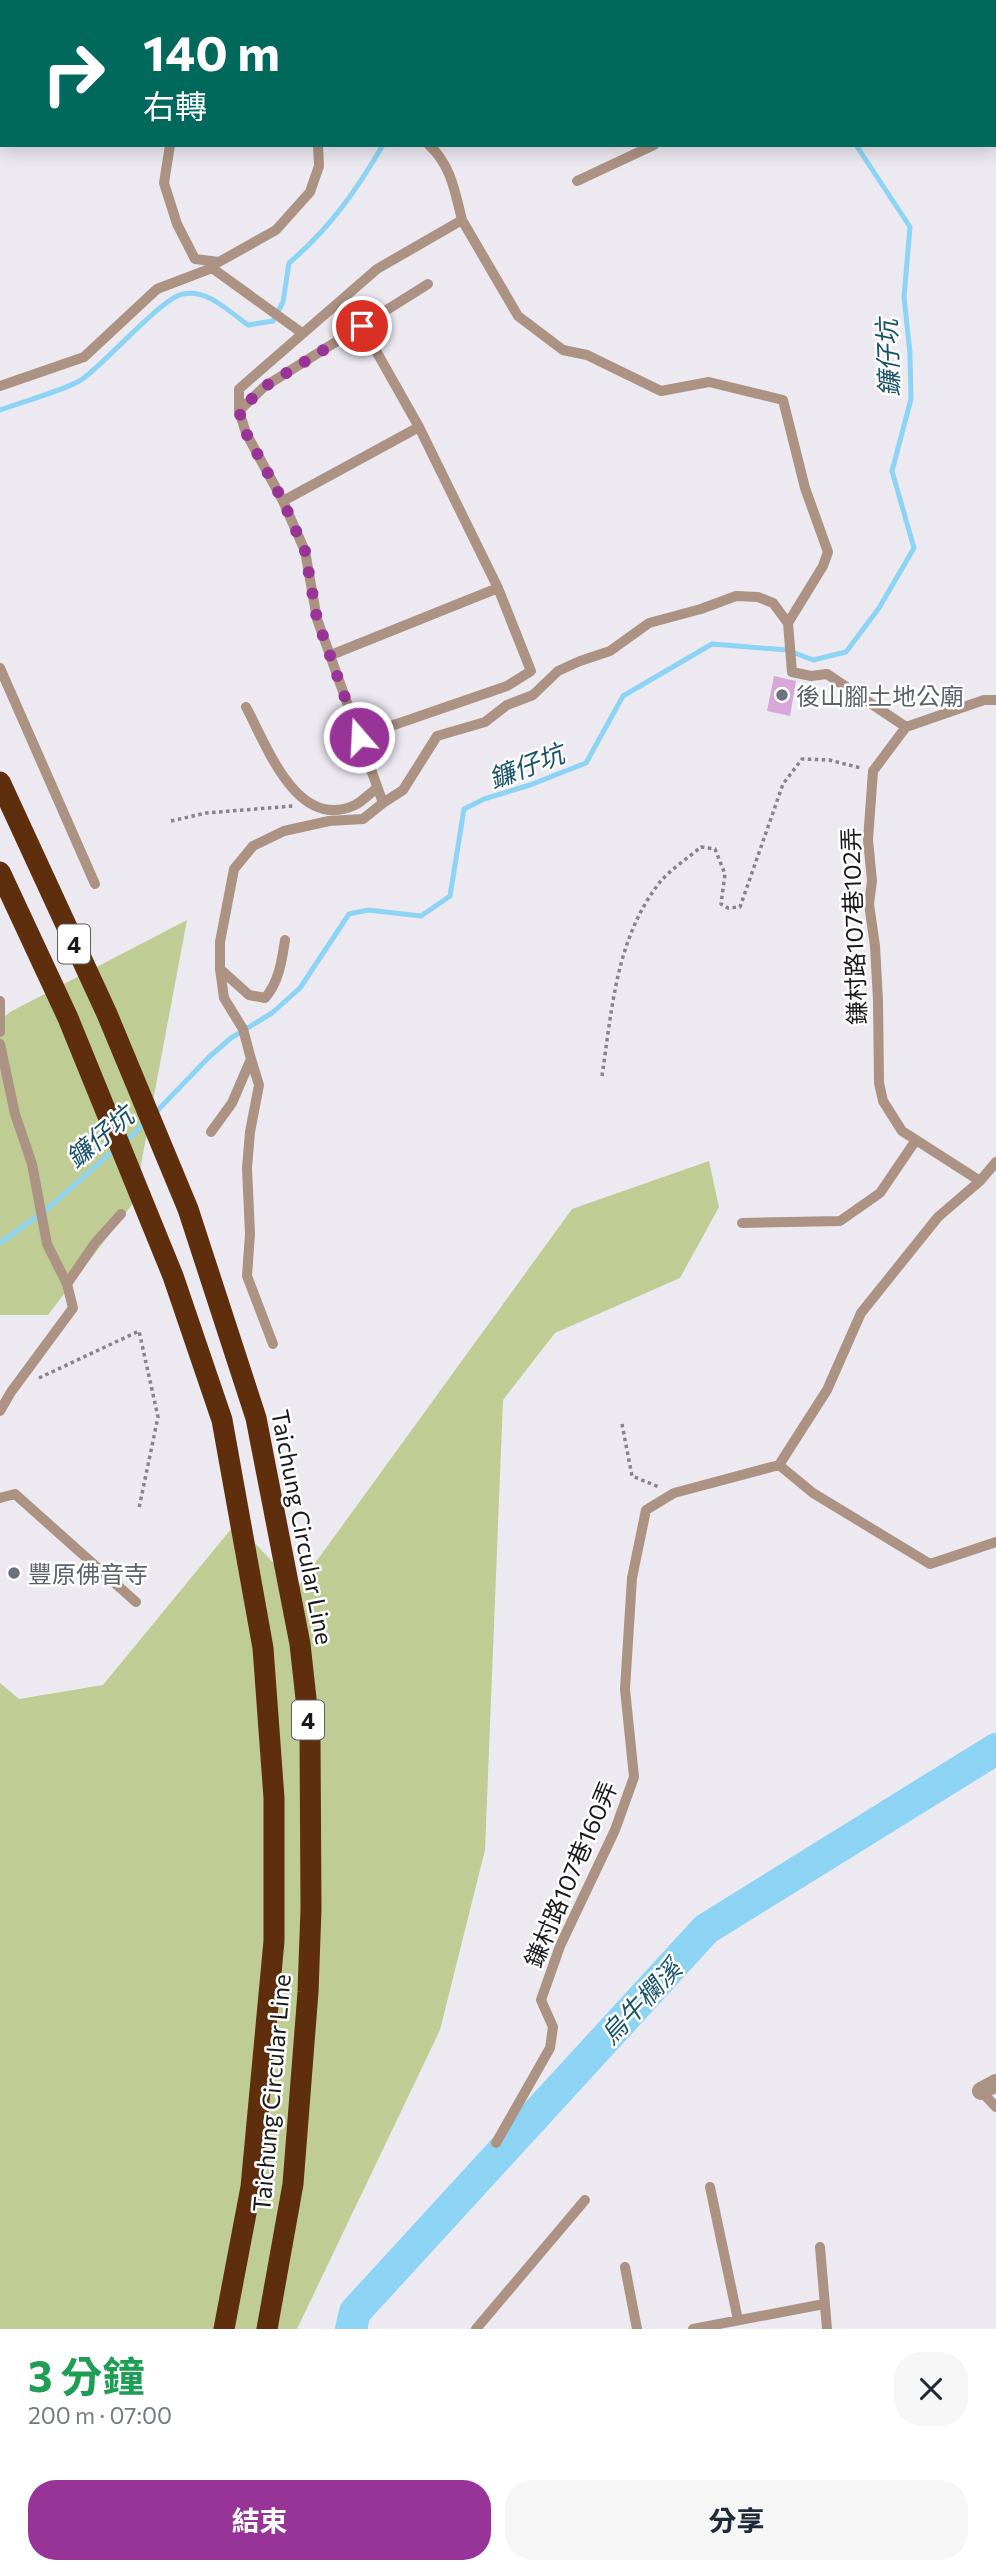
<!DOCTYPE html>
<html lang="zh-TW">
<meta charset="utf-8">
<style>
body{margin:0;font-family:Commissioner,"Noto Sans TC",sans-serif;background:#f6f6f7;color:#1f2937;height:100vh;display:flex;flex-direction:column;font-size:26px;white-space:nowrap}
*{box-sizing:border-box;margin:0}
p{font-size:23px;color:#747a83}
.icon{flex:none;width:38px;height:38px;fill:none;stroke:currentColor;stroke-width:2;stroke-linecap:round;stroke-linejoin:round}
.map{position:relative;height:2329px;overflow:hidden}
.panel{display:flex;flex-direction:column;background:#fff;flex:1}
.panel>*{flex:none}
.top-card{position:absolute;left:0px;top:0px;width:998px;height:147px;box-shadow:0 4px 18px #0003;background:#00695c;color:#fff;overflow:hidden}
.pin{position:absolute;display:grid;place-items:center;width:60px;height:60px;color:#fff;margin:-30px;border:4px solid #fff;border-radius:50%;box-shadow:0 2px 7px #0007}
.me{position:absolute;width:77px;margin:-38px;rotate:341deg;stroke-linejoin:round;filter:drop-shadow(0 0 5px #0008)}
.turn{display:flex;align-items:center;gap:24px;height:147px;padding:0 28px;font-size:32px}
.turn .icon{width:91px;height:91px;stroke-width:2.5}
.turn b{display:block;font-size:49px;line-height:60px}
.round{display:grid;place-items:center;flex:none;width:74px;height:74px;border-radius:28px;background:#f6f6f7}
.head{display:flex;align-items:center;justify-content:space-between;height:119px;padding:0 28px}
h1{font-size:42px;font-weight:700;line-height:52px;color:#1e9e55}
.button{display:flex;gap:14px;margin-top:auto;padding:14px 28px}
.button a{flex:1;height:80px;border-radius:28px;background:#983398;color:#fff;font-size:28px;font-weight:700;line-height:80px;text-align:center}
.button a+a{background:#f6f6f7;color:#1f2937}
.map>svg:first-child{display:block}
.green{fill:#bfcd94}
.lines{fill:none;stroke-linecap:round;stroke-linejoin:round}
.stream{stroke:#8dd4f4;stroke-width:5}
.river{stroke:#8dd4f4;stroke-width:32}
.building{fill:#d7a8d7}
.path{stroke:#86848a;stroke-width:3.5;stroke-dasharray:3.5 3.5;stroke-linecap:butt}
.lane{stroke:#ac9283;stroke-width:10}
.street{stroke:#ac9283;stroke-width:18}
.highway{stroke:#5f2e0d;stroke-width:21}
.route{stroke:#983398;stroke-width:12;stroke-dasharray:0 21.6}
.worship-dot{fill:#6b7280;stroke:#fff;stroke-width:2.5}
.labels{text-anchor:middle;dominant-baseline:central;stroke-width:5;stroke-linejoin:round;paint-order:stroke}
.shield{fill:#fff;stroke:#5e5d5f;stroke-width:2}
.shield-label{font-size:23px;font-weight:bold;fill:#19181b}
.worship-label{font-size:24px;fill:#5b616d;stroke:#fff;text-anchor:start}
.street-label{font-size:24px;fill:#19181b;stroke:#fff}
.water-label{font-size:26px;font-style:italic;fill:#195369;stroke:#fff}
</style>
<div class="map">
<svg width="996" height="2329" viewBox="0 0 996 2329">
<rect width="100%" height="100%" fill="#ece9f1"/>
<path class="green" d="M187 920 134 1202 48 1315H0V1020L10 1012Z
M709 1161 719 1207 680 1278 555 1333 503 1400 485 1850 440 2030 297 2329H0V1683L19 1699 103 1685 236 1523 297 1588 572 1209Z"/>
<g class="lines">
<path class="stream" d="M822 2 829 0
M0 410C21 402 63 391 81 380 105 364 161 298 183 294 208 289 228 311 248 325L273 321 283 302 289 263C330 228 356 191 383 145
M155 1113 209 1057 231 1038 272 1013 300 988 349 914 368 910 421 916 450 896 464 809 484 799 530 785 586 763 623 696 712 644 787 650 813 660 846 652 879 608 914 548 892 471 911 399 910 353 904 297 910 227 856 145
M125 1142 146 1122
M0 1243 46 1210 114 1150"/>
<path class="river" d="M351 2329 355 2312 706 1929 996 1749"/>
</g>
<path class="building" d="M774 676 796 681 790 716 767 711Z"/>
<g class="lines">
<path class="path" d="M171 821 206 813 293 806
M602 1076C612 1009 616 938 660 882 671 869 688 858 701 847L715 849 725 874 721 904 728 908 740 907 783 784 802 759 829 760 861 768
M39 1378 139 1331 158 1417 139 1508
M622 1424 632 1476 659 1487"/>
<path class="lane" d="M314 0V2
M136 2V0
M185 2V0
M786 2 790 0
M0 68 2 67
M170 145 164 183 177 224 195 259 219 262 276 230 310 192 319 166 318 145
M577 181 654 145
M462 220 518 316 563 350 587 355 661 391 709 382 783 400 805 488 828 552 823 566 788 623
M0 386 84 357 157 289 212 268 302 333
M239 411 264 387 428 284
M283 501 419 427
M331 655 498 588
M0 668 95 884
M246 707C267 746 297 832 355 805 363 801 370 793 377 788
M359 737 507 686 531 671 498 588 419 427 362 326
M383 803 403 790 437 736 485 722 507 705 533 695 558 671 580 661 610 651 649 623 701 609 736 596 758 597 773 603 788 623 792 672 811 676 827 674 906 727
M220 969 249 995 265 998C279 982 282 960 285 940
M0 1001V1032
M0 1044 15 1114 32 1164 47 1244 67 1284
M251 1059 259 1085 250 1132 247 1168 250 1234 247 1276 273 1344
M211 1132 232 1103 251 1059 243 1029 224 998 220 969V942L234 869 253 846 284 831 329 821 363 819 383 803 317 619 305 551 283 501 246 433 239 411V389L377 269 462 220C455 192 451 165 429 145
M980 1181 902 1131 883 1101 879 1083 878 1000 875 946 869 904 872 881 868 840 873 771 906 727 984 700H996
M742 1223 840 1221 880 1193 916 1140
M0 1411 11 1392 73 1308 67 1284 95 1243 121 1214
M779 1465 813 1493 930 1564 996 1542
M0 1498 15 1494 136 1602
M981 2091 996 2107
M496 2143 550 2048 553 2027 541 2000 560 1946 615 1830 634 1777 625 1689 632 1578 646 1510 674 1493 779 1465 827 1390 861 1313 938 1217 980 1181 996 1162
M710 2187 738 2320
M820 2247 827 2329
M625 2267 637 2329
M476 2329 585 2200
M693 2329 824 2304"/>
<path class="street" d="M981 2091 996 2083"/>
<path class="highway" d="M0 782 107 1014 188 1209 256 1418 300 1644 310 1735 311 1909 308 1992 293 2184 267 2329
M0 872 68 1018 173 1276 222 1420 263 1648 274 1798V1941L251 2187 224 2329"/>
</g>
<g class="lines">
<path class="route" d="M359 737 317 619 305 551 283 501 246 433 239 411 264 387 362 326"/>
</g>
<g class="worship-dot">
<circle cx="782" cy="695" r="7"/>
<circle cx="14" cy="1573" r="7"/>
</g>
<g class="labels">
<g class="shield">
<rect x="58" y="924.5" width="32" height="39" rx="5"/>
<rect x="292" y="1700.5" width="32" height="39" rx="5"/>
</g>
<g class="shield-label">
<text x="74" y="944">4</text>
<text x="308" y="1720">4</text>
</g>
<g class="worship-label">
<text x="796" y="695">後山腳土地公廟</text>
<text x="28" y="1573">豐原佛音寺</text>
</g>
<g class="street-label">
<text transform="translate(853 926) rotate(-92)">鎌村路107巷102弄</text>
<text transform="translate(303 1527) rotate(79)">Taichung Circular Line</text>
<text transform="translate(570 1874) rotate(-67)">鎌村路107巷160弄</text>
<text transform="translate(271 2093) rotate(-85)">Taichung Circular Line</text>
</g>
<g class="water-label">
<text transform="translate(887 358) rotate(-92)">鐮仔坑</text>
<text transform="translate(526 765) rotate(-21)">鐮仔坑</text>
<text transform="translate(99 1136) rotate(-40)">鐮仔坑</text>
<text transform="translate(640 2001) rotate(-47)">烏牛欄溪</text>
</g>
</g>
</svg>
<div class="pin" style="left:362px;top:326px;background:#d93025"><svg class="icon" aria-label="arrive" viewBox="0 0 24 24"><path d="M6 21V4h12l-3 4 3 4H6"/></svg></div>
<svg class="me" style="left:359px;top:737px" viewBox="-20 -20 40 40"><circle r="17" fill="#983398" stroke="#fff" stroke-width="3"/><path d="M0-11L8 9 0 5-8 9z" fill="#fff"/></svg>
<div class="top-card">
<div class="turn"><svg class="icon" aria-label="right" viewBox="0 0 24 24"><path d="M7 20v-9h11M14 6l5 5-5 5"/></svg><div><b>140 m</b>右轉</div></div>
</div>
</div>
<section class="panel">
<div class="head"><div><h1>3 分鐘</h1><p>200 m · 07:00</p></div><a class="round"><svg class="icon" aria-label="close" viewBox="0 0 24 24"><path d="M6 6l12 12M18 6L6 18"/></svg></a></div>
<div class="button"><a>結束</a><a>分享</a></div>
</section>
